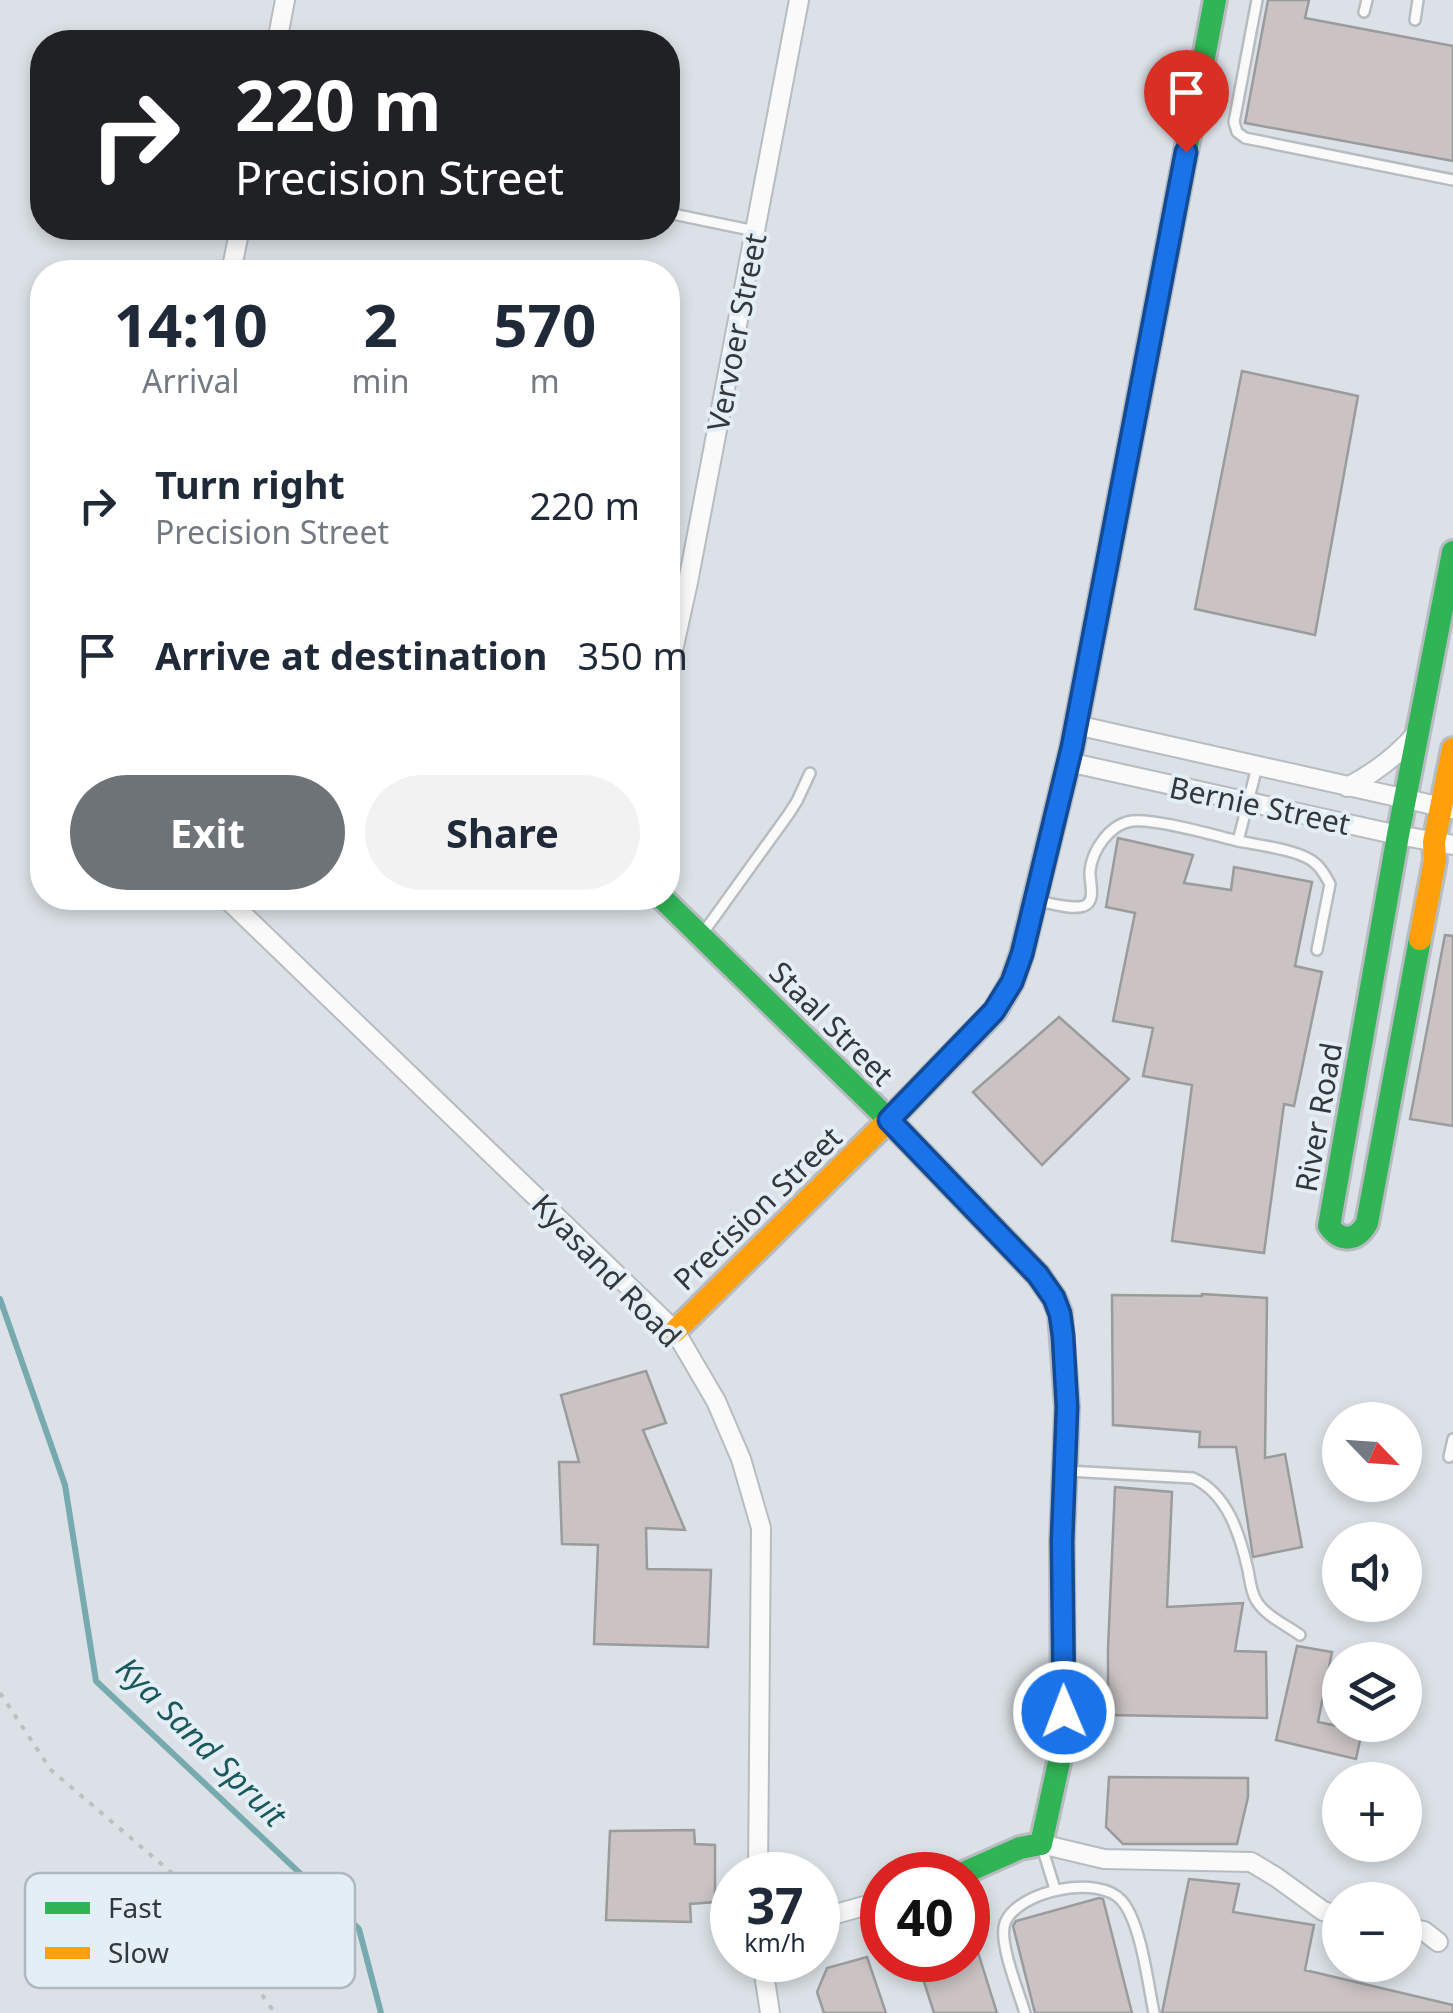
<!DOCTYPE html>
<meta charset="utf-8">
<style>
body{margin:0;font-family:"Noto Sans",sans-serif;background:#f2f2f3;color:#1f2937;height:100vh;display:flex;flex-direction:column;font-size:38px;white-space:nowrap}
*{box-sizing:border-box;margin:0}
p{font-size:32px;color:#747a83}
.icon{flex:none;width:55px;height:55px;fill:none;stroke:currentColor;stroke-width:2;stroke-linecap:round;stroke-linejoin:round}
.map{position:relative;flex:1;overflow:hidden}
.panel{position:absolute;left:30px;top:260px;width:650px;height:650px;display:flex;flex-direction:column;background:#fff;border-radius:40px;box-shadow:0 5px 15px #0003}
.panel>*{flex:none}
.guide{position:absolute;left:30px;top:30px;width:650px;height:210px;border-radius:40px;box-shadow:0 5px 15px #0003;background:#202124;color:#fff;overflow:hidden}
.needle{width:65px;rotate:115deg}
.fabs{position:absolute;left:1322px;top:1402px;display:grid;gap:20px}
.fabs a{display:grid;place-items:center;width:100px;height:100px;border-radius:50%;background:#fff;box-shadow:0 5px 15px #0003;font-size:50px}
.speed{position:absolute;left:710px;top:1852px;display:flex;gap:20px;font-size:50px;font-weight:700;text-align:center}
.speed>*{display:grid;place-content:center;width:130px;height:130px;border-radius:50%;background:#fff;box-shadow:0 5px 15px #0003;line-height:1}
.speed small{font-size:25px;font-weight:400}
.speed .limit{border:15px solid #d22;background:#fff;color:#111}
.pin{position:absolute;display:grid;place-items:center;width:85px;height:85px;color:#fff;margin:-102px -42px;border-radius:50% 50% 50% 0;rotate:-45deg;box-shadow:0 0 10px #0007}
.pin .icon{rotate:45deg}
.me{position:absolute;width:110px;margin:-55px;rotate:359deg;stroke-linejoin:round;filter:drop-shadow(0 0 8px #0008)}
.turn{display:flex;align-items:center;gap:35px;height:210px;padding:0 40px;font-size:45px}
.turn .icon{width:130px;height:130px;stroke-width:2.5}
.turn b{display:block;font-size:70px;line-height:85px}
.eta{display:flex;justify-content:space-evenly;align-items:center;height:170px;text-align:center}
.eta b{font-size:60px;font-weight:700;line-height:70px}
.action{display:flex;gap:20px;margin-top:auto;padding:20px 40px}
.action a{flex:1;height:115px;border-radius:60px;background:#6e7377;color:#fff;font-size:40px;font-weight:700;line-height:115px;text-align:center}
.action a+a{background:#f2f2f3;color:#1f2937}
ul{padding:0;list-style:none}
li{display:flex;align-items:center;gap:30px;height:150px;padding:0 40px}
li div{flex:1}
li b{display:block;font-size:38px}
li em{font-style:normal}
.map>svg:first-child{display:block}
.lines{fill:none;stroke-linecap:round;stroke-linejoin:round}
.stream{stroke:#76aaaf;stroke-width:6}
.building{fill:#cac2c3;stroke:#9a9b9d;stroke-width:2.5}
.lane-casing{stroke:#b7bcc0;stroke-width:14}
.street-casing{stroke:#b7bcc0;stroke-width:22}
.fast-casing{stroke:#b7bcc0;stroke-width:28}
.slow-casing{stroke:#b7bcc0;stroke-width:28}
.path{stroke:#bec0c0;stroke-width:4;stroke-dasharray:5 8;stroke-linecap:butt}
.lane{stroke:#fafafb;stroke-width:9}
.street{stroke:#fafafb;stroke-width:18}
.fast{stroke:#30b455;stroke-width:22}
.slow{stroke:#ff9f0a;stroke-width:22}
.route-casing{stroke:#114b97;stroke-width:25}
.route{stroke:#1a73e8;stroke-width:18}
.labels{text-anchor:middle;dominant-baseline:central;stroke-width:8;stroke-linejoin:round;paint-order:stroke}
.street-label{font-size:30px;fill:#34383b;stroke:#e4eef7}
.water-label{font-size:32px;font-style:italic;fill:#1a585c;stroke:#e4eef7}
.key{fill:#e4eef7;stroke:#afb7bf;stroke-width:2.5}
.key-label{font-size:28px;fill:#34383b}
</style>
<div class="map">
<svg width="1453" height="2013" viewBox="0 0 1453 2013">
<rect width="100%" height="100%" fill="#dbe1e6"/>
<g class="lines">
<path class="stream" d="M0 1299 65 1485 96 1681 359 1929 381 2013"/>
</g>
<path class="building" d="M1268 0H1309L1305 18 1453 46V161L1245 123Z
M1242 371 1358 396 1315 635 1195 609Z
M1118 838 1193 855 1184 883 1231 890 1234 867 1312 882 1295 966 1322 972 1294 1106 1284 1104 1264 1253 1172 1241 1192 1085 1143 1076 1153 1028 1113 1021 1135 913 1106 907Z
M1445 935 1453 936V1126L1410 1119Z
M1059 1017 1129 1079 1042 1165 973 1092Z
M1202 1294 1267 1298 1265 1458 1285 1454 1302 1547 1253 1557 1236 1447H1199L1200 1432 1113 1425 1112 1295 1202 1296Z
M646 1371 666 1423 643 1430 685 1530 646 1528 647 1569 711 1570 708 1647 594 1644 598 1545 562 1544 559 1462H579L561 1395Z
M1115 1487 1172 1492 1167 1607 1243 1603 1235 1651 1266 1652 1267 1718 1108 1715V1649Z
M1297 1646 1332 1652 1318 1722 1362 1731 1356 1759 1276 1740Z
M1109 1777 1248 1778V1797L1237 1844H1123L1106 1827Z
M694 1830 695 1844 715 1845V1902L690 1904 691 1922 606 1920 610 1831Z
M1189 1879 1239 1884 1233 1912 1314 1925 1305 1970 1453 2005V2013H1162Z
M1099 1898 1103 1899 1132 2013H1035L1013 1926 1016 1921Z
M971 1930 997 2013H934L917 1960H968V1931Z
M867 1957 886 2013H824L817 1992 827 1968Z"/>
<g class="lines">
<g class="lane-casing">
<path id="lane" d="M1257 0 1234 122 1237 132 1245 138 1453 180
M1364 12 1367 0
M1415 20 1418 0
M668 213 755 231
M1257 767 1238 841C1258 845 1302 850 1316 864 1322 869 1326 877 1330 884L1317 950
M1038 901C1050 903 1071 910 1084 906 1097 901 1089 881 1090 871 1092 850 1110 824 1132 821 1154 818 1213 835 1238 841
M703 933 788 815 797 801 810 773
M1449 1457 1453 1439
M1067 1471 1193 1478C1228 1494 1240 1535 1248 1570 1250 1580 1251 1592 1256 1600 1264 1615 1286 1625 1300 1635
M1041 1844 1055 1889
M1025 2013C1019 1992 998 1942 1005 1923 1018 1890 1100 1874 1122 1901 1141 1923 1148 1984 1154 2013"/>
</g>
<g class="street-casing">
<path id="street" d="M277 42 285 0
M231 272 240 228
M668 662 674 646 688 582 799 0
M1076 725 1451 809
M1068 762 1398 835 1453 845
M1347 787C1375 773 1396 757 1417 733
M226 898 675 1331 716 1401 741 1459 761 1528 758 1875
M1041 1844 1104 1859 1251 1862 1276 1877 1323 1911 1340 1916
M818 1919 882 1901
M1405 1927 1424 1931 1438 1942
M762 1960 770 2013"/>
</g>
<g class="fast-casing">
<path id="fast" d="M662 898 889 1120 1038 1275 1054 1298 1060 1313 1067 1407 1062 1541 1063 1744 1041 1844 1020 1848 959 1875
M1034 903 1072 747 1215 0
M1420 939 1367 1223C1357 1241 1341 1243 1329 1226L1398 835 1453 552"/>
</g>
<g class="slow-casing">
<path id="slow" d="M1420 939 1435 860 1434 842 1453 749
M675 1331 889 1120 995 1011 1012 982 1022 953 1034 903"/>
</g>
<path class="path" d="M0 1693 51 1770 179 1879 275 2013"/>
<use href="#lane" class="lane"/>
<use href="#street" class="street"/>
<use href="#fast" class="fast"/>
<use href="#slow" class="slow"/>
</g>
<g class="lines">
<g class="route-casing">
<path id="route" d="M1064 1712 1062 1541 1067 1407 1063 1336 1060 1314 1054 1298 1038 1275 889 1120 994 1011 1012 982 1022 954 1072 747 1186 152"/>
</g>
<use href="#route" class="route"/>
</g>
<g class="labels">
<g class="street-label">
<text transform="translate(736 332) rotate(-79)">Vervoer Street</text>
<text transform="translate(1260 805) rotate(12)">Bernie Street</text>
<text transform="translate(832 1023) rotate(45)">Staal Street</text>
<text transform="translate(1318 1117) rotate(-80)">River Road</text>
<text transform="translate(757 1208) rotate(-44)">Precision Street</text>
<text transform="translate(607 1270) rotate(46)">Kyasand Road</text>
</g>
<g class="water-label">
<text transform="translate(202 1741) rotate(45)">Kya Sand Spruit</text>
</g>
</g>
<rect x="25" y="1873" width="330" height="115" rx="15" class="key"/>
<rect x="45" y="1902" width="45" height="12" fill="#30b455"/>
<rect x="45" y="1947" width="45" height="12" fill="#ff9f0a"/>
<g class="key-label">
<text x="108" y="1918">Fast</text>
<text x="108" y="1963">Slow</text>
</g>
</svg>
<div class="fabs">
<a><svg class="needle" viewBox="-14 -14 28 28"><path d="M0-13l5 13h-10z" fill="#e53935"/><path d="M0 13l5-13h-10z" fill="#747a83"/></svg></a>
<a><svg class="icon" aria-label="sound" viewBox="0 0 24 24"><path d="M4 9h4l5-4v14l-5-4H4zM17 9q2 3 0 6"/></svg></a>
<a><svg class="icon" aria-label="layers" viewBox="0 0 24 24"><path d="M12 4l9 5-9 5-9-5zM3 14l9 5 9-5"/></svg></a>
<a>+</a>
<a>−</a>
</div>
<div class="speed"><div>37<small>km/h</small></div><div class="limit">40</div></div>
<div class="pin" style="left:1186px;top:152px;background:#d93025"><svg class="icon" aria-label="arrive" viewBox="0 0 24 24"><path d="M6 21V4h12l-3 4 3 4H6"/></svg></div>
<svg class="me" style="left:1064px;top:1712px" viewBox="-20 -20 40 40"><circle r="17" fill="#1a73e8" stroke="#fff" stroke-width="3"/><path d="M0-11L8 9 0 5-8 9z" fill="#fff"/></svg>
<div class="guide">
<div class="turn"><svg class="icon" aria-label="right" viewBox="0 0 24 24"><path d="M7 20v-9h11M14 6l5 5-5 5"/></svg><div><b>220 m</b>Precision Street</div></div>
</div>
<section class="panel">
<div class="eta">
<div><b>14:10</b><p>Arrival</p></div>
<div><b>2</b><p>min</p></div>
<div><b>570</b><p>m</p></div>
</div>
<ul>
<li><svg class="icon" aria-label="right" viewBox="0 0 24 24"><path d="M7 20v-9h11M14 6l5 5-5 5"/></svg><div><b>Turn right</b><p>Precision Street</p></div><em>220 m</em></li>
<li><svg class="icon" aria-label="arrive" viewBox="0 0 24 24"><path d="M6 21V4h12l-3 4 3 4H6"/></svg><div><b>Arrive at destination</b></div><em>350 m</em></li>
</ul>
<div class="action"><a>Exit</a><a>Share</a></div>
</section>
</div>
